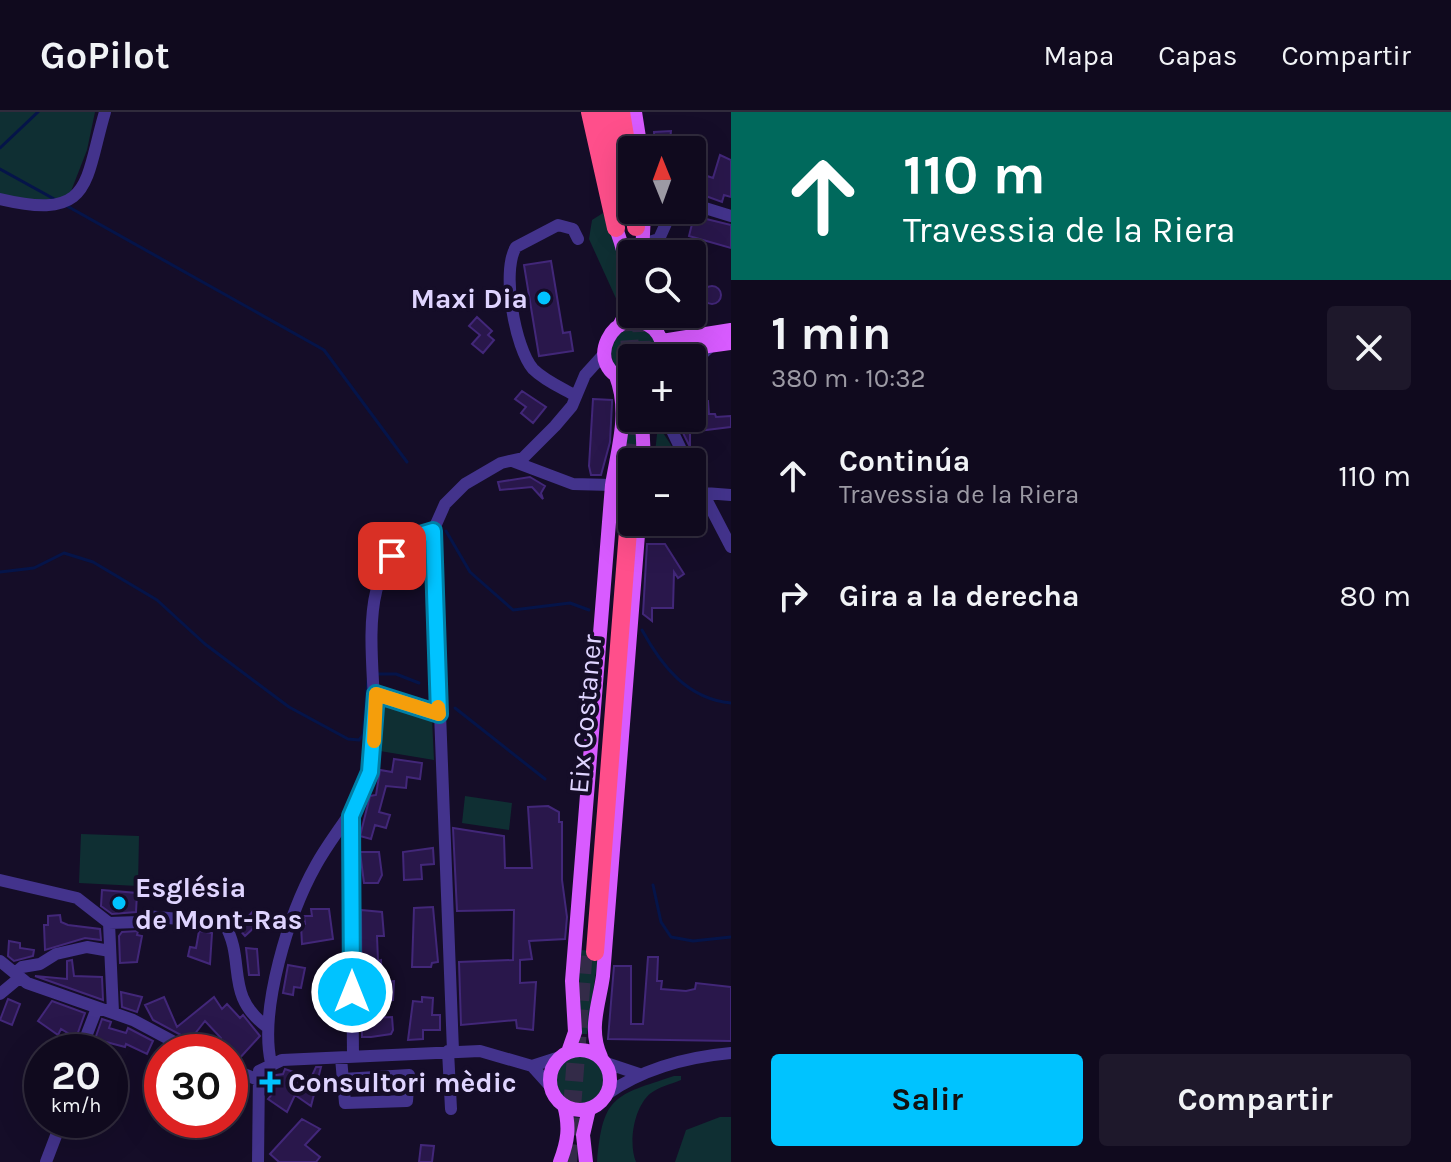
<!DOCTYPE html>
<html lang="es">
<meta charset="utf-8">
<style>
body{margin:0;font-family:Karla,sans-serif;background:#1e182b;color:#f1f3f6;height:100vh;display:flex;flex-direction:column;font-size:30px;white-space:nowrap}
*{box-sizing:border-box;margin:0}
p{font-size:26px;color:#9c9aa4}
.icon{flex:none;width:44px;height:44px;fill:none;stroke:currentColor;stroke-width:2;stroke-linecap:round;stroke-linejoin:round}
.map{position:relative;flex:1;overflow:hidden}
.sheet{display:flex;flex-direction:column;background:#100a1e;width:720px}
.sheet>*{flex:none}
.top-card{background:#00695c;color:#fff;overflow:hidden}
.needle{width:52px;rotate:359deg}
.tools{position:absolute;left:618px;top:24px;display:grid;gap:16px}
.tools a{display:grid;place-items:center;width:88px;height:88px;border-radius:8px;background:#100a1e;box-shadow:0 8px 32px #0002,0 0 0 2px #302b3c;font-size:40px}
.speed{position:absolute;left:24px;top:922px;display:flex;gap:16px;font-size:40px;font-weight:700;text-align:center}
.speed>*{display:grid;place-content:center;width:104px;height:104px;border-radius:50%;background:#100a1e;box-shadow:0 8px 32px #0002,0 0 0 2px #302b3c;line-height:1}
.speed small{font-size:20px;font-weight:400}
.speed .limit{border:12px solid #d22;background:#fff;color:#111}
.pin{position:absolute;display:grid;place-items:center;width:68px;height:68px;color:#fff;margin:-34px;border-radius:16px;box-shadow:0 4px 12px #0006}
.me{position:absolute;width:88px;margin:-44px;rotate:0deg;stroke-linejoin:round;filter:drop-shadow(0 0 6px #0008)}
.turn{display:flex;align-items:center;gap:28px;height:168px;padding:0 40px;font-size:36px}
.turn .icon{width:104px;height:104px;stroke-width:2.5}
.turn b{display:block;font-size:56px;line-height:68px}
.round{display:grid;place-items:center;flex:none;width:84px;height:84px;border-radius:8px;background:#1e182b}
.headline{display:flex;align-items:center;justify-content:space-between;height:136px;padding:0 40px}
h1{font-size:48px;font-weight:700;line-height:60px}
.action{display:flex;gap:16px;margin-top:auto;padding:16px 40px}
.action a{flex:1;height:92px;border-radius:8px;background:#00c3ff;color:#111;font-size:32px;font-weight:700;line-height:92px;text-align:center}
.action a+a{background:#1e182b;color:#f1f3f6}
ul{padding:0;list-style:none}
li{display:flex;align-items:center;gap:24px;height:120px;padding:0 40px}
li div{flex:1}
li b{display:block;font-size:30px}
li em{font-style:normal}
header{display:flex;align-items:center;gap:48px;box-sizing:border-box;height:112px;padding:0 40px;background:#100a1e;border-bottom:2px solid #302b3c}
header strong{font-size:38px}
nav{display:flex;gap:44px;margin-inline-start:auto;font-size:28px}
main{display:flex;flex:1;min-height:0}
.map>svg:first-child{display:block}
.green{fill:#0f2f33}
.lines{fill:none;stroke-linecap:round;stroke-linejoin:round}
.stream{stroke:#051449;stroke-width:3}
.building{fill:#29174b;stroke:#422779;stroke-width:2}
.highway-tunnel{stroke:#332b48;stroke-width:18;stroke-dasharray:18 9;stroke-linecap:butt}
.minor{stroke:#43338c;stroke-width:12}
.major{stroke:#d85bff;stroke-width:14}
.highway{stroke:#ff4f8b;stroke-width:18}
.route-casing{stroke:#007fa6;stroke-width:20}
.route{stroke:#00c3ff;stroke-width:14}
.slow{stroke:#f59e0b;stroke-width:14}
.poi-dot{fill:#00c3ff;stroke:#150d28;stroke-width:3}
.labels{text-anchor:middle;dominant-baseline:central;stroke-width:8;stroke-linejoin:round;paint-order:stroke}
.poi-label{font-size:28px;font-weight:bold;fill:#dfd4ff;stroke:#150d28;text-anchor:start}
.street-label{font-size:28px;fill:#dfd4ff;stroke:#150d28}
</style>
<header>
<strong>GoPilot</strong>
<nav><a>Mapa</a><a>Capas</a><a>Compartir</a></nav>
</header>
<main>
<div class="map">
<svg width="731" height="1050" viewBox="0 0 731 1050">
<rect width="100%" height="100%" fill="#150d28"/>
<path class="green" d="M0 0H95L87 38 68 87 53 90 0 83Z
M603 101 616 134 619 193 589 127 592 108Z
M630 215 643 217 656 228 658 246H632V263L614 254 610 238 619 220Z
M630 286 632 306H636L639 350H632V369L616 368 628 319Z
M658 313 682 350H654Z
M383 591 432 607 434 648 380 639Z
M465 684 512 691 509 718 462 711Z
M81 722 139 724 138 774 79 771Z
M579 838 599 839 587 922H580Z
M556 968a24 24 0 1 1 48 0a24 24 0 1 1-48 0Z
M674 964H681V968C671 972 659 975 651 981 634 994 628 1031 636 1050H597C603 983 614 984 674 964Z
M720 1005H731V1050H675L686 1018Z"/>
<g class="lines">
<path class="stream" d="M0 36 38 0
M0 57 56 88
M67 94 324 238 407 350
M446 419 470 460 513 498 570 491 589 498
M0 460 34 456 64 441 93 450 157 488 205 532 289 595 348 627 359 628 363 623 368 568
M642 518C661 553 687 587 731 591
M378 562H396L419 571
M455 596 545 667
M653 773 661 810 671 825 693 829 731 825"/>
</g>
<path class="building" d="M671 19 669 38H655L654 20Z
M720 43 731 48V85L724 83 722 90 692 79V59L713 66Z
M694 104 731 113V136L689 124Z
M551 149 563 221 570 220 573 239 539 244 524 153Z
M703 183a9 9 0 1 1 18 0a9 9 0 1 1-18 0Z
M477 205 492 219 488 223 494 228 483 241 472 232 480 223 469 214Z
M522 279 546 295 533 311 521 301 526 295 515 287Z
M593 287 612 288V291L610 330 601 363H591L589 354Z
M692 289H708L709 302H715L716 305 731 304V315L690 320V335L680 315 688 313V306H692Z
M530 365 545 374 541 381 543 387 532 375 500 378 498 370Z
M698 393 706 407 692 416V394Z
M647 432H665L684 462 678 466 674 460 673 496H652V509L643 502Z
M394 647 422 651 420 667 407 665 406 676 386 674 379 700 390 703 386 716 375 713 371 727 360 724 370 684 376 683 380 658 392 660Z
M548 694 559 700V710H562V768L567 805 565 827 529 829 532 847 520 848V871L536 870 533 918 517 916 516 908 461 913 459 850 513 848 514 798 457 799 453 716 504 724 505 756H532L528 695Z
M433 736 434 752 421 753 422 767 404 768 403 740Z
M360 740H379L382 763 378 771H364Z
M102 778 137 781 136 800 112 802 101 794Z
M433 795 438 850 432 851 431 855H412L414 796Z
M311 797H329L333 827 302 832 301 813 305 812 304 804H312Z
M254 798 266 799 265 814 257 813 245 824 238 816Z
M361 798 382 800 384 824H377L378 849 381 848 382 870 394 869 393 888 369 889 370 906 392 905 393 918 391 922 371 925H362Z
M60 803 61 810 68 813 100 817 101 828 85 826 45 838 44 813H48V804Z
M138 819 137 823 142 824 137 850 120 851 119 824 122 820Z
M199 819 212 821 210 852 188 844 190 835 196 836Z
M9 829 20 831V836L34 838 33 844 14 849 8 844Z
M246 836 257 837 259 863H249Z
M648 845H658L657 869H662L661 877 686 879 695 877 696 871 731 875V929L608 927 614 854H631V912H643Z
M72 848 74 864 102 865 103 888 35 864 67 867V849Z
M288 853 305 856 301 876 294 875 293 883 283 881Z
M121 880 142 885 137 900 122 895Z
M164 885 177 915 214 885 222 897 227 892 240 906 243 903 260 924 237 949 230 947V940H210L221 926 205 909 190 928 153 908 145 893Z
M422 885 433 886 432 903H440V918H423V927L408 928 413 889 422 890Z
M8 887 20 892 12 913 0 908Z
M52 889 85 901 76 926 61 917 58 923 38 909Z
M102 907 111 910 109 916 126 921 128 916 153 929 147 942 126 932 125 935 95 927Z
M316 955H321L311 994 295 983 287 1000 268 987 273 981 268 977 270 964 283 962 285 957 311 966Z
M230 969 244 977 230 1001Z
M302 1007 320 1017 305 1033 320 1045 316 1050H279L270 1042Z
M421 1033 434 1034 432 1050H419Z"/>
<g class="lines">
<path class="highway-tunnel" d="M641 202 642 246
M625 300 630 237 627 194
M633 350 637 306
M620 373 623 338
M568 1050 584 837"/>
<path class="minor" d="M0 87C93 109 84 71 105 0
M692 92 731 104
M643 132 659 127 672 98
M692 251 711 234
M576 284C562 276 545 269 533 257 515 236 501 159 516 135L558 113 573 117 578 127
M666 306 687 350
M512 349 573 372 612 373
M692 360 731 435
M692 380 731 383
M376 582 439 602
M351 704 353 945
M0 768 77 786 109 811 113 900
M109 811 138 810 146 804 224 811C247 850 223 882 267 915
M0 849 27 871 133 908 193 940
M15 861 22 855 40 852 56 842 87 835 110 839
M0 882 18 867
M448 939 451 997
M453 939 433 419 445 392 465 372 501 351 523 346 555 314 572 294 585 263 604 242
M80 940 97 896
M341 946 345 991 407 989 409 963 343 967
M271 951C259 897 289 801 316 753 334 720 360 695 370 658 390 585 333 447 433 419
M606 951 639 962
M532 954 560 945
M230 956 258 968
M607 982C644 956 687 945 731 941
M46 1050 62 1008
M258 1050 259 959 282 948 480 939 532 954 550 974"/>
<path class="major" d="M635 0 641 38
M616 116C627 147 638 185 619 214
M642 142 644 102
M662 229 731 218
M671 246 694 236 731 231
M632 269C576 260 616 184 654 217 662 225 664 235 663 246
M642 306 644 350
M550 968a30 30 0 1 1 60 0a30 30 0 1 1-60 0Z
M568 940 575 920 572 869 612 373C618 336 630 300 616 264
M601 945C588 917 599 893 603 864L639 410
M560 1050C568 1029 570 1015 564 993
M586 1050 583 1023 589 997"/>
<path class="highway" d="M590 0 616 116
M605 0 620 88
M621 0 632 66
M635 98 636 115
M595 840 632 368"/>
</g>
<g class="lines">
<g class="route-casing">
<path id="route" d="M352 880 351 704 370 660 376 582 439 602 433 419 413 425 392 444"/>
</g>
<use href="#route" class="route"/>
<path class="slow" d="M374 629 376 582 439 602 438 595"/>
</g>
<g class="poi-dot">
<circle cx="544" cy="186" r="8"/>
<circle cx="119" cy="791" r="8"/>
<path d="M266 958h8v8h8v8h-8v8h-8v-8h-8v-8h8z"/>
</g>
<g class="labels">
<g class="poi-label">
<text x="528" y="186" text-anchor="end">Maxi Dia</text>
<text x="135" y="775">Església<tspan x="135" dy="32">de Mont-Ras</tspan></text>
<text x="288" y="970">Consultori mèdic</text>
</g>
<g class="street-label">
<text transform="translate(585 602) rotate(-85)">Eix Costaner</text>
</g>
</g>
</svg>
<div class="tools">
<a><svg class="needle" viewBox="-14 -14 28 28"><path d="M0-13l5 13h-10z" fill="#e53935"/><path d="M0 13l5-13h-10z" fill="#9c9aa4"/></svg></a>
<a><svg class="icon" aria-label="search" viewBox="0 0 24 24"><circle cx="10" cy="10" r="6"/><path d="M15 15l6 6"/></svg></a>
<a>+</a>
<a>−</a>
</div>
<div class="speed"><div>20<small>km/h</small></div><div class="limit">30</div></div>
<div class="pin" style="left:392px;top:444px;background:#d93025"><svg class="icon" aria-label="arrive" viewBox="0 0 24 24"><path d="M6 21V4h12l-3 4 3 4H6"/></svg></div>
<svg class="me" style="left:352px;top:880px" viewBox="-20 -20 40 40"><circle r="17" fill="#00c3ff" stroke="#fff" stroke-width="3"/><path d="M0-11L8 9 0 5-8 9z" fill="#fff"/></svg>
</div>
<section class="sheet">
<div class="top-card">
<div class="turn"><svg class="icon" aria-label="ahead" viewBox="0 0 24 24"><path d="M12 20V5M6 11l6-6 6 6"/></svg><div><b>110 m</b>Travessia de la Riera</div></div>
</div>
<div class="headline"><div><h1>1 min</h1><p>380 m · 10:32</p></div><a class="round"><svg class="icon" aria-label="close" viewBox="0 0 24 24"><path d="M6 6l12 12M18 6L6 18"/></svg></a></div>
<ul>
<li><svg class="icon" aria-label="ahead" viewBox="0 0 24 24"><path d="M12 20V5M6 11l6-6 6 6"/></svg><div><b>Continúa</b><p>Travessia de la Riera</p></div><em>110 m</em></li>
<li><svg class="icon" aria-label="right" viewBox="0 0 24 24"><path d="M7 20v-9h11M14 6l5 5-5 5"/></svg><div><b>Gira a la derecha</b></div><em>80 m</em></li>
</ul>
<div class="action"><a>Salir</a><a>Compartir</a></div>
</section>
</main>
